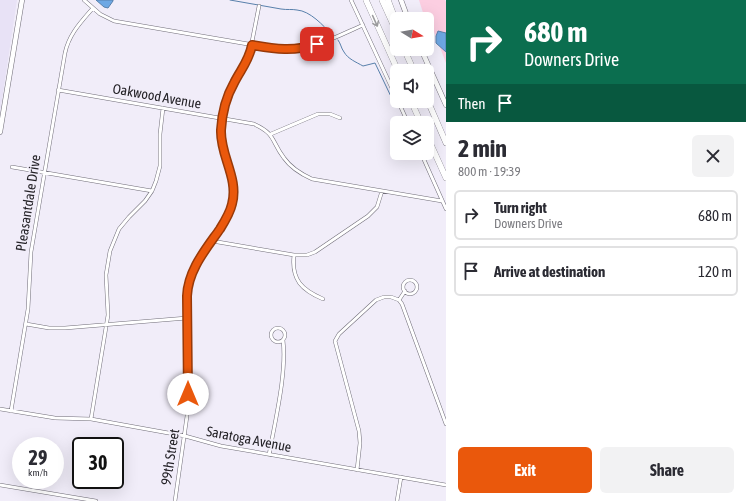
<!DOCTYPE html>
<meta charset="utf-8">
<style>
body{margin:0;font-family:"Asap Condensed",sans-serif;background:#f2f2f3;color:#2b2b33;height:100vh;display:flex;flex-direction:column;font-size:15px;white-space:nowrap}
*{box-sizing:border-box;margin:0}
p{font-size:13px;color:#7c7c81}
.icon{flex:none;width:22px;height:22px;fill:none;stroke:currentColor;stroke-width:2;stroke-linecap:round;stroke-linejoin:round}
.map{position:relative;flex:1;overflow:hidden}
.panel{display:flex;flex-direction:column;background:#fff;width:300px}
.panel>*{flex:none}
.hud{background:#0b6e4f;color:#fff;overflow:hidden}
.needle{width:26px;rotate:101deg}
.controls{position:absolute;left:390px;top:12px;display:grid;gap:8px}
.controls a{display:grid;place-items:center;width:44px;height:44px;border-radius:6px;background:#fff;box-shadow:0 4px 16px #0002;font-size:20px}
.speed{position:absolute;left:12px;top:437px;display:flex;gap:8px;font-size:20px;font-weight:700;text-align:center}
.speed>*{display:grid;place-content:center;width:52px;height:52px;border-radius:50%;background:#fff;box-shadow:0 4px 16px #0002;line-height:1}
.speed small{font-size:10px;font-weight:400}
.speed .limit{border:2px solid #111;border-radius:6px;background:#fff;color:#111}
.pin{position:absolute;display:grid;place-items:center;width:34px;height:34px;color:#fff;margin:-17px;border-radius:8px;box-shadow:0 2px 6px #0006}
.me{position:absolute;width:44px;margin:-22px;rotate:0deg;stroke-linejoin:round;filter:drop-shadow(0 0 3px #0008)}
.turn{display:flex;align-items:center;gap:14px;height:84px;padding:0 12px;font-size:18px}
.turn .icon{width:52px;height:52px;stroke-width:2.5}
.turn b{display:block;font-size:28px;line-height:34px}
.then{display:flex;align-items:center;height:38px;padding:0 12px;background:#0003;gap:8px;font-size:15px}
.round{display:grid;place-items:center;flex:none;width:42px;height:42px;border-radius:6px;background:#f2f2f3}
.head{display:flex;align-items:center;justify-content:space-between;height:68px;padding:0 12px}
h1{font-size:24px;font-weight:700;line-height:30px}
.action{display:flex;gap:8px;margin-top:auto;padding:8px 12px}
.action a{flex:1;height:46px;border-radius:6px;background:#ea580c;color:#fff;font-size:16px;font-weight:700;line-height:46px;text-align:center}
.action a+a{background:#f2f2f3;color:#2b2b33}
ul{padding:0;list-style:none}
li{display:flex;align-items:center;gap:12px;height:50px;margin:0 8px 6px;padding:0 4px;border:2px solid #e1e1e2;border-radius:6px}
li div{flex:1}
li b{display:block;font-size:15px}
li em{font-style:normal}
main{display:flex;flex:1;min-height:0}
.map>svg:first-child{display:block}
.built{fill:#e8e2f6}
.green{fill:#fccee1}
.water{fill:#6ea8e4;stroke:#5880ab}
.lines{fill:none;stroke-linecap:round;stroke-linejoin:round}
.stream{stroke:#5880ab;stroke-width:1}
.street-casing{stroke:#706d78;stroke-width:4}
.secondary-casing{stroke:#706d78;stroke-width:5.5}
.highway-casing{stroke:#706d78;stroke-width:6}
.street{stroke:#fff;stroke-width:3}
.secondary{stroke:#fff;stroke-width:4.5}
.highway{stroke:#fff;stroke-width:5.5}
.oneway{stroke:#9c9c9e}
.route-casing{stroke:#983908;stroke-width:10}
.route{stroke:#ea580c;stroke-width:7}
.labels{text-anchor:middle;dominant-baseline:central;stroke-width:4;stroke-linejoin:round;paint-order:stroke}
.street-label{font-size:14px;fill:#242227;stroke:#f1edf9}
</style>
<main>
<div class="map">
<svg width="446" height="501" viewBox="0 0 446 501">
<rect width="100%" height="100%" fill="#f1edf9"/>
<path class="built" d="M0 0H17L0 113Z"/>
<path class="green" d="M419 0H445L446 2V63L434 32 429 28 427 19H425Z"/>
<path class="water" d="M96 0H113V1L108 8 104 7Z
M438 31 446 33V52L436 43V36Z"/>
<g class="lines">
<path class="stream" d="M230 0 281 9C287 10 292 9 297 10 310 11 323 25 332 35
M338 40C341 44 341 48 344 52 348 59 356 62 363 66L375 63 396 107"/>
<g class="street-casing">
<path id="street" d="M84 0 100 14 114 21 283 50C311 51 338 36 363 25
M351 0 397 99
M58 90 254 124C276 134 271 141 284 158 291 168 301 174 312 179L442 201
M398 101 408 123
M271 134 318 114H330L340 118
M421 153 446 209
M12 167 152 191
M212 241 294 255H307L315 252 368 216 377 207 382 191
M294 255C291 280 302 290 323 299
M403 287a7 7 0 1 1 14 0a7 7 0 1 1-14 0Z
M399 300 405 291
M26 324 49 328H65L187 318
M271 335a7 7 0 1 1 14 0a7 7 0 1 1-14 0Z
M0 409 55 418 91 419 185 436 221 446 446 485
M11 411 28 309 31 252 65 53C69 34 81 22 93 8
M91 419 108 315 106 275 110 251 119 229 129 217 145 201 152 191 156 181 160 166V134L163 108
M269 455C275 421 287 373 283 340
M357 470 360 443 359 431 335 341 339 334 376 300 384 297H391L399 300 402 304 446 424
M0 485 96 501
M175 501 187 416 188 286 195 268 228 217 233 204 234 184 223 147 221 130 222 118 224 107 230 91 249 57 259 6
M397 501 401 477"/>
</g>
<g class="secondary-casing">
<path id="secondary" d="M401 0 408 19
M421 49 446 105
M0 132 22 0"/>
</g>
<g class="highway-casing">
<path id="highway" d="M366 0 398 71
M382 0 397 33
M388 0 397 24
M404 49 414 71
M427 99 446 143
M411 101 421 123
M427 136 446 178"/>
</g>
<use href="#street" class="street"/>
<use href="#secondary" class="secondary"/>
<use href="#highway" class="highway"/>
</g>
<defs><path id="oneway-shaft" d="M-6 0H5M1.5-3L5.5 0L1.5 3" fill="none" stroke-width="1.6" stroke-linecap="round" stroke-linejoin="round"/></defs>
<use class="oneway" href="#oneway-shaft" transform="translate(375 21) rotate(66)"/>
<g class="lines">
<g class="route-casing">
<path id="route" d="M188 394 187 296C188 270 206 249 220 229 225 221 230 213 232 204 239 178 220 156 221 130 222 113 226 97 234 83 241 69 249 61 252 45 275 49 294 52 317 44"/>
</g>
<use href="#route" class="route"/>
</g>
<g class="labels">
<g class="street-label">
<text transform="translate(157 96) rotate(10)">Oakwood Avenue</text>
<text transform="translate(28 203) rotate(-81)">Pleasantdale Drive</text>
<text transform="translate(249 439) rotate(11)">Saratoga Avenue</text>
<text transform="translate(170 457) rotate(-81)">99th Street</text>
</g>
</g>
</svg>
<div class="controls">
<a><svg class="needle" viewBox="-14 -14 28 28"><path d="M0-13l5 13h-10z" fill="#e53935"/><path d="M0 13l5-13h-10z" fill="#7c7c81"/></svg></a>
<a><svg class="icon" aria-label="sound" viewBox="0 0 24 24"><path d="M4 9h4l5-4v14l-5-4H4zM17 9q2 3 0 6"/></svg></a>
<a><svg class="icon" aria-label="layers" viewBox="0 0 24 24"><path d="M12 4l9 5-9 5-9-5zM3 14l9 5 9-5"/></svg></a>
</div>
<div class="speed"><div>29<small>km/h</small></div><div class="limit">30</div></div>
<div class="pin" style="left:317px;top:44px;background:#d93025"><svg class="icon" aria-label="arrive" viewBox="0 0 24 24"><path d="M6 21V4h12l-3 4 3 4H6"/></svg></div>
<svg class="me" style="left:188px;top:394px" viewBox="-20 -20 40 40"><circle r="19" fill="#fff"/><path d="M0-13L10 11 0 6-10 11z" fill="#ea580c"/></svg>
</div>
<section class="panel">
<div class="hud">
<div class="turn"><svg class="icon" aria-label="right" viewBox="0 0 24 24"><path d="M7 20v-9h11M14 6l5 5-5 5"/></svg><div><b>680 m</b>Downers Drive</div></div>
<div class="then">Then<svg class="icon" aria-label="arrive" viewBox="0 0 24 24"><path d="M6 21V4h12l-3 4 3 4H6"/></svg></div>
</div>
<div class="head"><div><h1>2 min</h1><p>800 m · 19:39</p></div><a class="round"><svg class="icon" aria-label="close" viewBox="0 0 24 24"><path d="M6 6l12 12M18 6L6 18"/></svg></a></div>
<ul>
<li><svg class="icon" aria-label="right" viewBox="0 0 24 24"><path d="M7 20v-9h11M14 6l5 5-5 5"/></svg><div><b>Turn right</b><p>Downers Drive</p></div><em>680 m</em></li>
<li><svg class="icon" aria-label="arrive" viewBox="0 0 24 24"><path d="M6 21V4h12l-3 4 3 4H6"/></svg><div><b>Arrive at destination</b></div><em>120 m</em></li>
</ul>
<div class="action"><a>Exit</a><a>Share</a></div>
</section>
</main>
